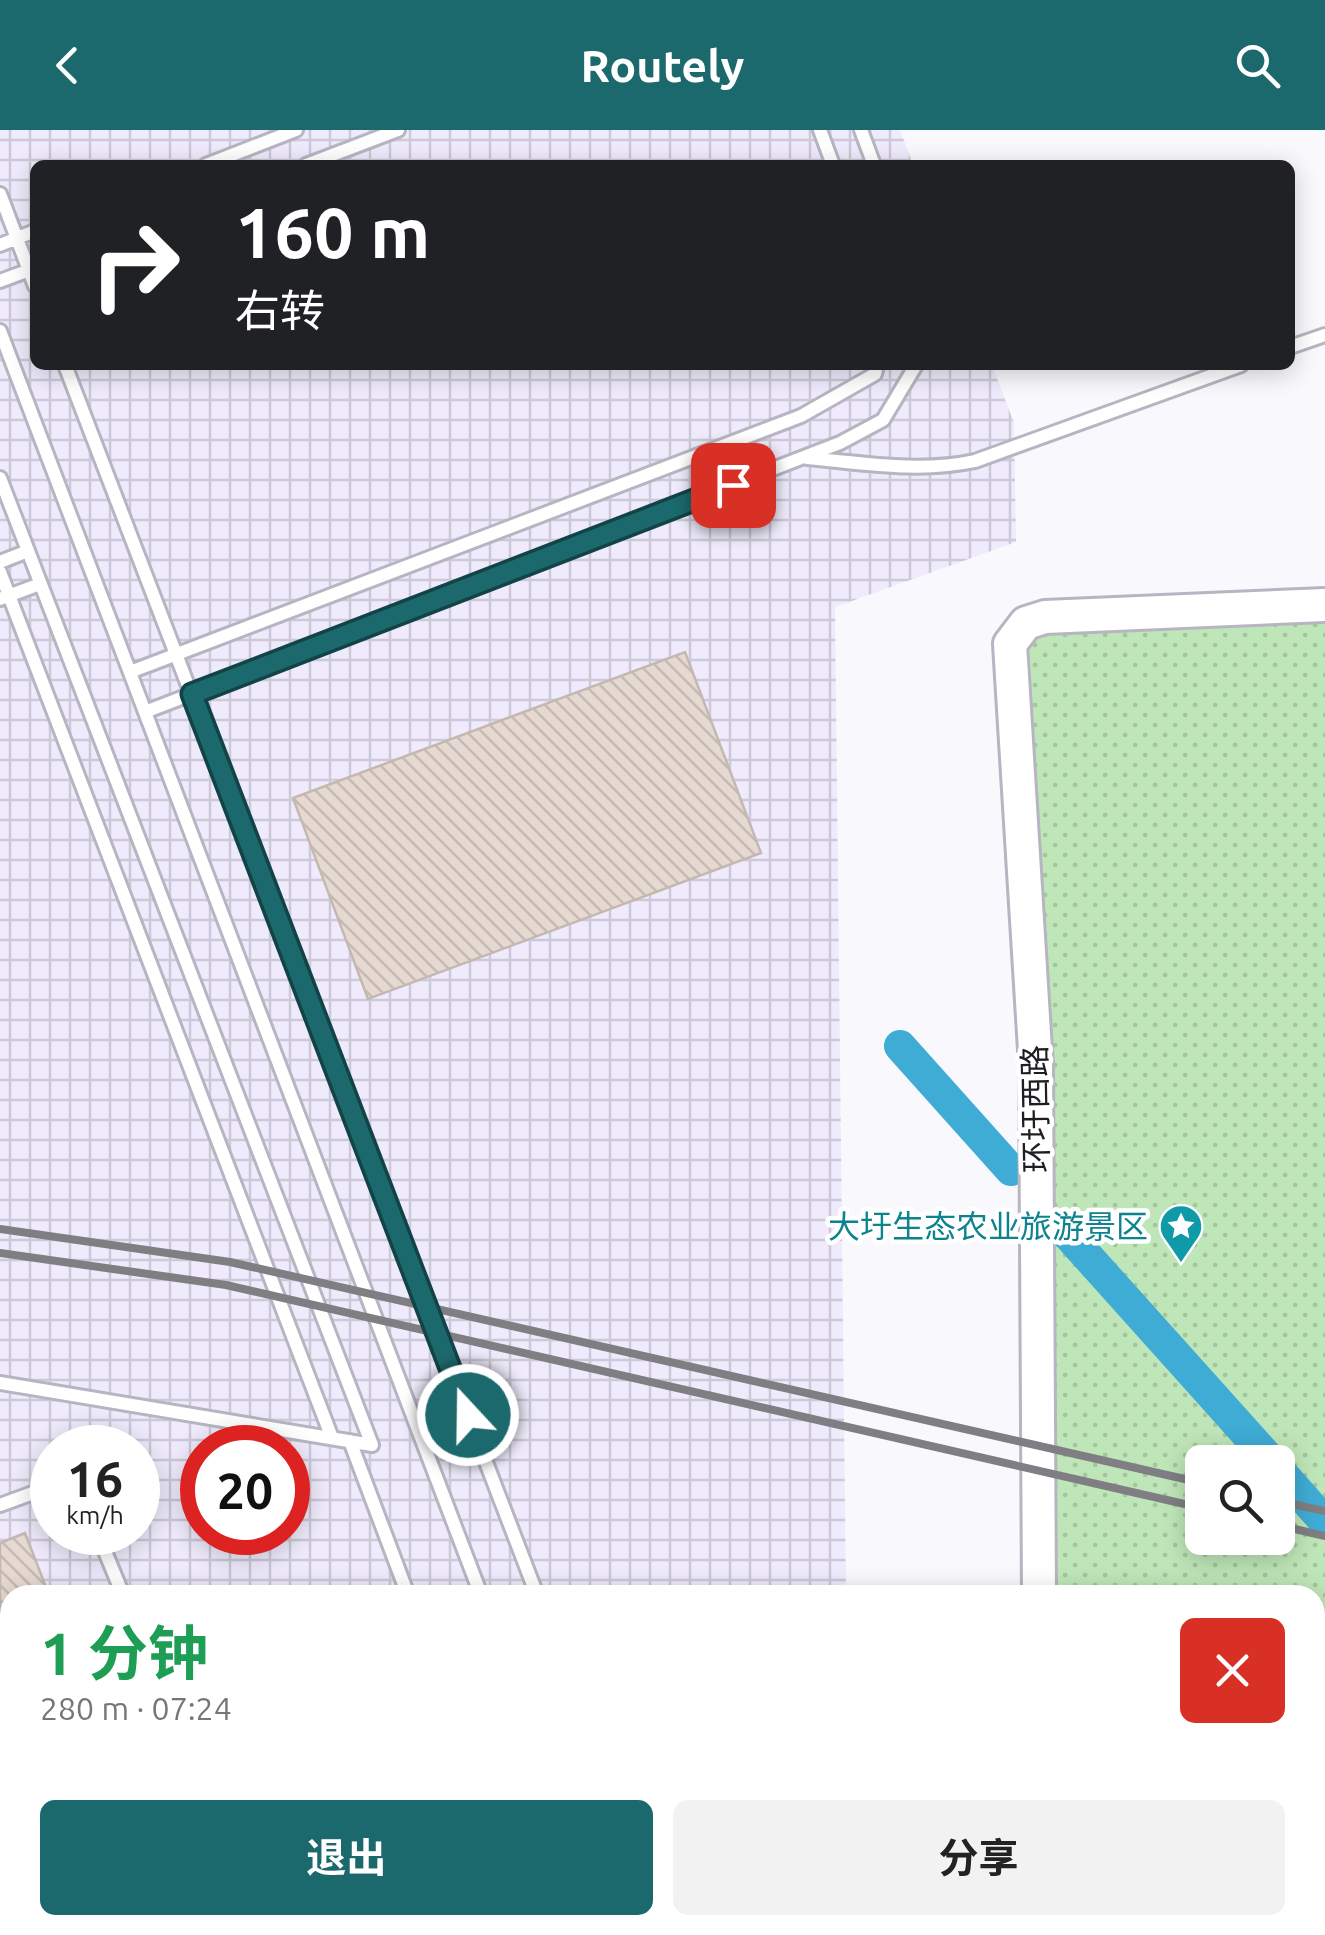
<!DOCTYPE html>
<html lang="zh">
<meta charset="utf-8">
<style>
body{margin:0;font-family:Ubuntu,"Noto Sans SC",sans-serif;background:#f2f2f2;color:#222;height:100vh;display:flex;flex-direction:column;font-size:38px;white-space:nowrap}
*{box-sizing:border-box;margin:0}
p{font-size:32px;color:#767676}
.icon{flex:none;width:55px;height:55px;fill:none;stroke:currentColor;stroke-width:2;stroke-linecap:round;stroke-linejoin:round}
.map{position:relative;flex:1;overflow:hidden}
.sheet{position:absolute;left:0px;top:1455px;width:1325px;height:350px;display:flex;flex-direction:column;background:#fff;border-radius:30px 30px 0 0;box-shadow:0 5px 25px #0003}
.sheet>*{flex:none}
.hud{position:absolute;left:30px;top:30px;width:1265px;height:210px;border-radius:15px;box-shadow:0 5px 25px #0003;background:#202124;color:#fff;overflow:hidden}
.tools{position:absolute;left:1185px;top:1315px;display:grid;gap:20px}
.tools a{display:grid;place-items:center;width:110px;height:110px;border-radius:15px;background:#fff;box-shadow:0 5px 25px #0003;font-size:50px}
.speed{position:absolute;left:30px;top:1295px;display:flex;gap:20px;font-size:50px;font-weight:700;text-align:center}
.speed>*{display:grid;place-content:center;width:130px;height:130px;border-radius:50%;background:#fff;box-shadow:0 5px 25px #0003;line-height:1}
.speed small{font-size:25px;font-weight:400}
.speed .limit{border:15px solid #d22;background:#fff;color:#111}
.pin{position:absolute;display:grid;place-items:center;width:85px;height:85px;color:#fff;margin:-42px;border-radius:20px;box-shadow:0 5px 15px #0006}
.me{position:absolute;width:110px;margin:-55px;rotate:339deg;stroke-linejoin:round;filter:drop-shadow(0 0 8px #0008)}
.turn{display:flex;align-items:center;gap:35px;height:210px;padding:0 40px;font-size:45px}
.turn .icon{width:130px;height:130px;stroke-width:2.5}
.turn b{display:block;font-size:70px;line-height:85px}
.round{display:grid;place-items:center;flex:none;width:105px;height:105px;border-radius:15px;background:#f2f2f2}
.summary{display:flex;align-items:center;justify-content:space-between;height:170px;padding:0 40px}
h1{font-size:60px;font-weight:700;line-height:75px;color:#1e9e55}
.button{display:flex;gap:20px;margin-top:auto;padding:20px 40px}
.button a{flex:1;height:115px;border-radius:15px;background:#1c696d;color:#fff;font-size:40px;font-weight:700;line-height:115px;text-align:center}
.button a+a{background:#f2f2f2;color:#222}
header{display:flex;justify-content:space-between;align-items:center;height:130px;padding:0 40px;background:#1c696d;color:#fff;font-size:45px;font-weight:700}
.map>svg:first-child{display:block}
.industrial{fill:url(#industrial-grid);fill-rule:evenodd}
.park{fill:url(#park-dots);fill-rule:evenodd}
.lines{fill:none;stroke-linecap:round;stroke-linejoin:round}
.canal{stroke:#3facd5;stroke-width:32}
.building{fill:url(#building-back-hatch);stroke:#c5b8b1;stroke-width:2.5}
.service-casing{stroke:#b7b5c1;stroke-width:18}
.tertiary-casing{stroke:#b7b5c1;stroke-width:38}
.service{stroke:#fff;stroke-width:12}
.tertiary{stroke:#fff;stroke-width:32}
.rail{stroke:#7f7e83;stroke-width:8}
.route-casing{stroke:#124447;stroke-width:25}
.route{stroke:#1c696d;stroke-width:18}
.labels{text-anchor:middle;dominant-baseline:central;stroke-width:9;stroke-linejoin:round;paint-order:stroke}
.street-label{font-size:32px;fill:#1e1d22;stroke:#fff}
.culture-label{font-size:32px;fill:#0d838f;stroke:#fff;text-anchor:end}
</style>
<header><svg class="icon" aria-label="back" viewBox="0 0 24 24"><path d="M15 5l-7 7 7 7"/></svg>Routely<svg class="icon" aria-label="search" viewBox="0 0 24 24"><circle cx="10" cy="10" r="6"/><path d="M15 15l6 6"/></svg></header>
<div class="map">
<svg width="1325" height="1805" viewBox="0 0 1325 1805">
<defs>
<pattern id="industrial-grid" width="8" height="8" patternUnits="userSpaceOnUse" patternTransform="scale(2.5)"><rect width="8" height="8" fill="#efebfc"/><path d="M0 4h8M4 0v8" fill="none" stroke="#ccc9d8"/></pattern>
<pattern id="park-dots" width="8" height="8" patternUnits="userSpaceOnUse" patternTransform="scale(2.5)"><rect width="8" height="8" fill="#bfe6b8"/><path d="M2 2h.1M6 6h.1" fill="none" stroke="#a4c59e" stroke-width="1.8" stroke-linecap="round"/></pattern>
<pattern id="building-back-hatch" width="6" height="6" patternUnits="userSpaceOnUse" patternTransform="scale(2.5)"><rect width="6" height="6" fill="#e6d9d2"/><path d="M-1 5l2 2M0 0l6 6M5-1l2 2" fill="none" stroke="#c5bab4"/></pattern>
</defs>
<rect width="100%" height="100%" fill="#f9f8fd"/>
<path class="industrial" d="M0 0H900L913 35H35V235H992L1014 293 1016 412 835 477 846 1465H10V1795H840L839 1805H0ZM52 1318H138V1402H52ZM202 1318H288V1402H202Z"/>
<path class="park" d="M1325 475V1805H955L958 1795H1315V1465H1039L1016 503ZM1202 1332H1278V1408H1202Z"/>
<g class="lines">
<path class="canal" d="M900 916 1011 1040
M1062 1098 1272 1332
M1278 1339 1325 1392"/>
</g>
<path class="building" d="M685 522 761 723 368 869 293 668Z
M25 1403 49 1465H10V1684L0 1688V1413Z"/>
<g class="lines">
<g class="service-casing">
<path id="service" d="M820 0 833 35
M861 0 874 35
M206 35 296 0
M306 35 398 0
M0 64 35 156
M0 115 35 101
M0 151 35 138
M0 201 481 1465
M1290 217 1325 205
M65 235 537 1465
M807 328C864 333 919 343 975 331L1241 235
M0 348 372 1315
M0 432 28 421
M0 442 332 1308
M0 469 40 454
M130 542 801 286 875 244 877 235
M145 582 840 313 883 290 916 235
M0 1253 372 1315
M350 1311 408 1465
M0 1375 52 1356
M97 1402 123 1465
M0 1717 10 1713
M606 1795 610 1805
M663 1795 667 1805"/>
</g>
<g class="tertiary-casing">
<path id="tertiary" d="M1039 1465 1036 936 1010 514 1026 493 1045 487 1325 475
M955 1805 958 1795"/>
</g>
<use href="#service" class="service"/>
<use href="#tertiary" class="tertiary"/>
<path class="rail" d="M0 1099 230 1132 1202 1353
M0 1123 226 1155 1202 1378
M1278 1371 1325 1381
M1278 1395 1325 1406"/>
</g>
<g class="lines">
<g class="route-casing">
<path id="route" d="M468 1285 192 564 733 355"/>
</g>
<use href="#route" class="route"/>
</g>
<defs>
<g id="sight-pin" transform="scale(2.25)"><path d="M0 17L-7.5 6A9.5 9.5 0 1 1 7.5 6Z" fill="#0f9aa8" stroke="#fff"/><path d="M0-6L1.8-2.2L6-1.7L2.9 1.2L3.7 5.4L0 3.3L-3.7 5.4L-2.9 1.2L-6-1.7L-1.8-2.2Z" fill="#fff"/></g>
</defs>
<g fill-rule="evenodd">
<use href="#sight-pin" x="1181" y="1096"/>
</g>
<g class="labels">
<g class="street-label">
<text transform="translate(1035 979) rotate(-91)">环圩西路</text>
</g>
<g class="culture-label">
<text x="1148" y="1096">大圩生态农业旅游景区</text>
</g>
</g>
</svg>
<div class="tools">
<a><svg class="icon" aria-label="search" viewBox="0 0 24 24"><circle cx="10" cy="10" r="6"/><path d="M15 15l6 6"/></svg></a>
</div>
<div class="speed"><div>16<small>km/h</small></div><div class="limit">20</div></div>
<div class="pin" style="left:733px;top:355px;background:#d93025"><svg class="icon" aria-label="arrive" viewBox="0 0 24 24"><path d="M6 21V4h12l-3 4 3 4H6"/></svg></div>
<svg class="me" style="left:468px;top:1285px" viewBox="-20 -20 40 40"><circle r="17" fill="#1c696d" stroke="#fff" stroke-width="3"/><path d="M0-11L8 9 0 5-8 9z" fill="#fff"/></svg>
<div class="hud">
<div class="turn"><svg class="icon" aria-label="right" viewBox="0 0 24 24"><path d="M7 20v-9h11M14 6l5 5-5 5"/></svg><div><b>160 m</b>右转</div></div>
</div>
<section class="sheet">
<div class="summary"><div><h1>1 分钟</h1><p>280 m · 07:24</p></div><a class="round" style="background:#d93025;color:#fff"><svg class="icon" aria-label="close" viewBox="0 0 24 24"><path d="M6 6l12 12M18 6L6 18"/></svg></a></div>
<div class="button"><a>退出</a><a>分享</a></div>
</section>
</div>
